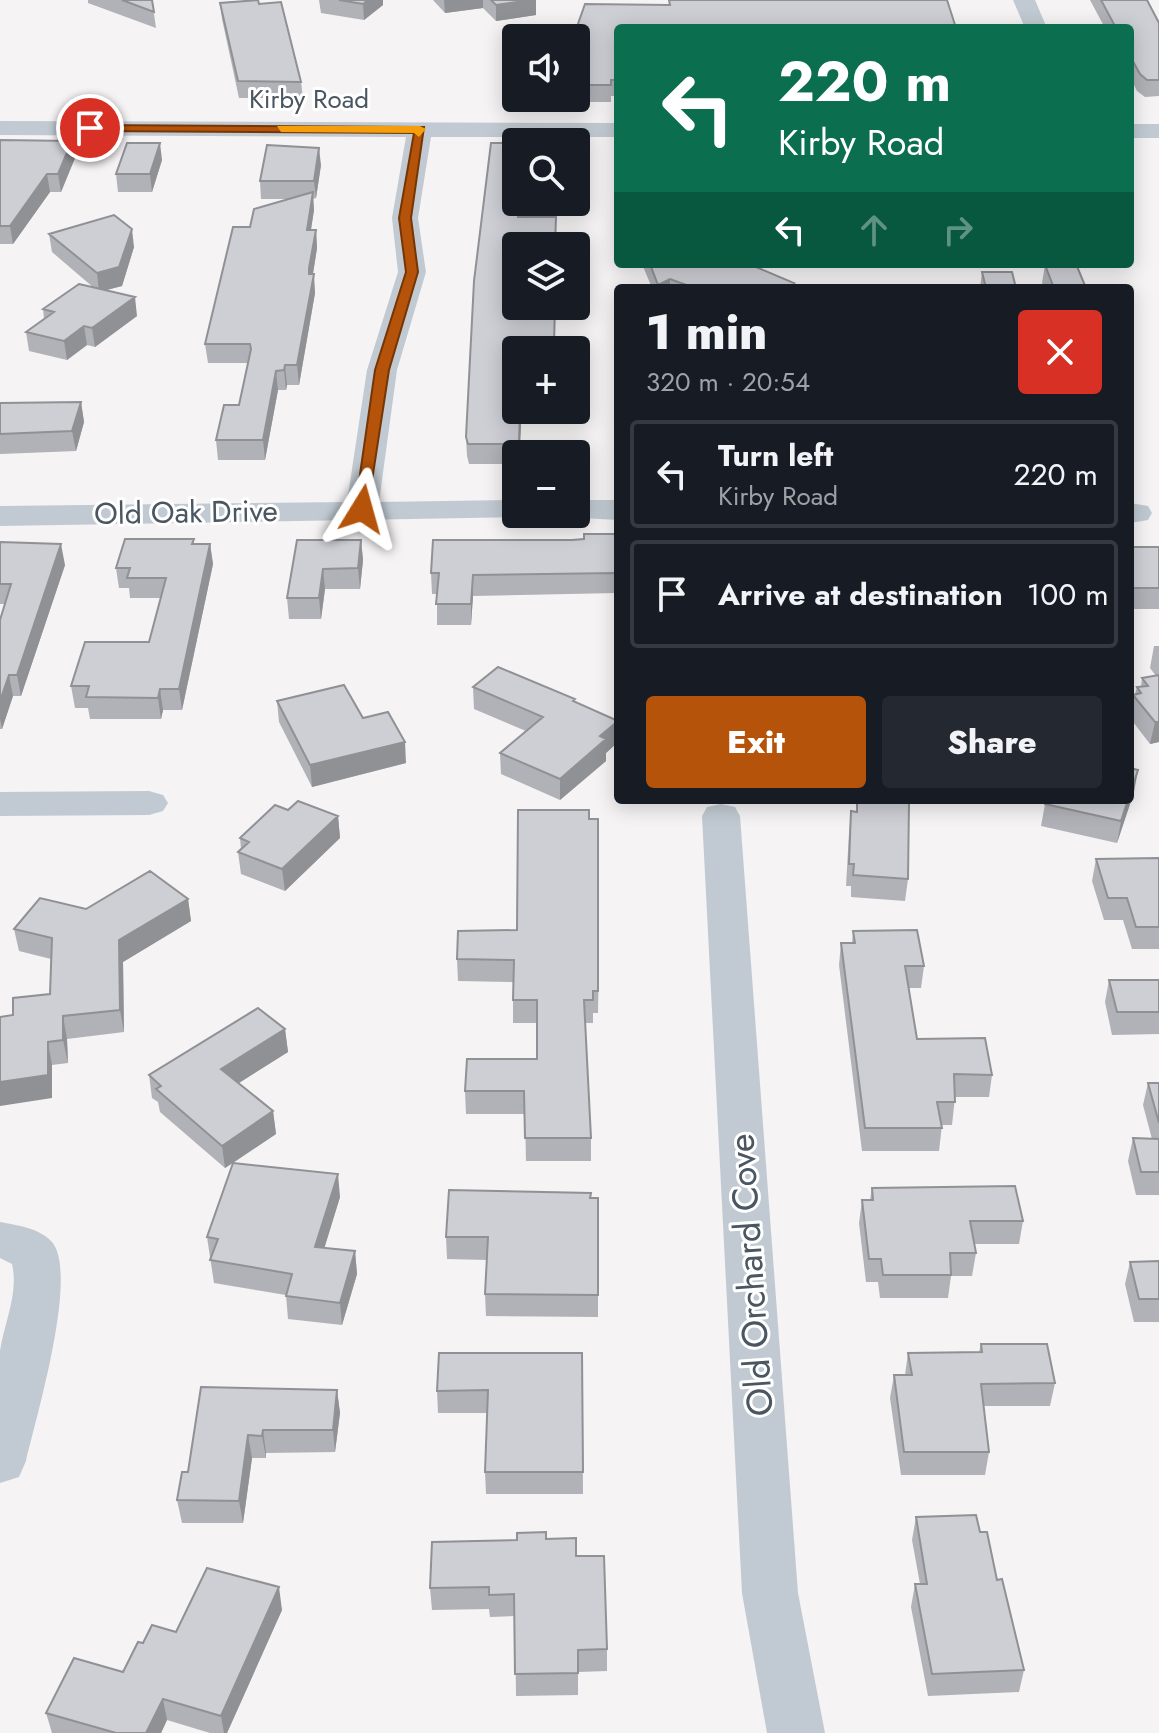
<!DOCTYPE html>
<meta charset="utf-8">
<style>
body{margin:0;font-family:Jost,sans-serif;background:#242831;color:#f1f3f6;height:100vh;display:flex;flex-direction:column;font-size:30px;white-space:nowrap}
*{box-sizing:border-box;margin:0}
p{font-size:26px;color:#9ea1a6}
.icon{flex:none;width:44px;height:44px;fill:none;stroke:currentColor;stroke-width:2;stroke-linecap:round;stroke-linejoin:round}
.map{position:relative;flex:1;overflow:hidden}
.panel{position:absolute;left:614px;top:284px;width:520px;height:520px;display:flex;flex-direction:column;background:#171b24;border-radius:8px;box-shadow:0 4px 20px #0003}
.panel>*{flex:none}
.top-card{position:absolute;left:614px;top:24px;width:520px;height:244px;border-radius:8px;box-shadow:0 4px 20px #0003;background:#0b6e4f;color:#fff;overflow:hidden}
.buttons{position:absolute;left:502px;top:24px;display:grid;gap:16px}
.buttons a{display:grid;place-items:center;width:88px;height:88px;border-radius:8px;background:#171b24;box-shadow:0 4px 20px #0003;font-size:40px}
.pin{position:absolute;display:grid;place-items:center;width:68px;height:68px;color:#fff;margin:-34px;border:4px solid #fff;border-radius:50%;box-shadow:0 2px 8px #0007}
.me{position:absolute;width:88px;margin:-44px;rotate:8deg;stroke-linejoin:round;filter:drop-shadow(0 0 6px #0008)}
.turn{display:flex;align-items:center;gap:28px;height:168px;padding:0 32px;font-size:36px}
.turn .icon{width:104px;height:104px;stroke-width:2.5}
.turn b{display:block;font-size:56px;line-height:68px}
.lanes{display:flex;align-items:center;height:76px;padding:0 32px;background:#0003;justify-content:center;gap:40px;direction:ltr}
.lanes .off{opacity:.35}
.round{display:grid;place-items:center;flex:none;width:84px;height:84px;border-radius:8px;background:#242831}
.head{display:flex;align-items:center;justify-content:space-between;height:136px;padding:0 32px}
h1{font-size:48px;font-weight:800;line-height:60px}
.button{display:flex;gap:16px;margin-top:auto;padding:16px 32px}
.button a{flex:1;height:92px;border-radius:8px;background:#b45309;color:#fff;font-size:32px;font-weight:800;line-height:92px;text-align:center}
.button a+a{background:#242831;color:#f1f3f6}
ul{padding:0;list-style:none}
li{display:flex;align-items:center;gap:24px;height:108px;margin:0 16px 12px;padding:0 16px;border:4px solid #363941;border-radius:8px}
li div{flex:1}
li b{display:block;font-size:30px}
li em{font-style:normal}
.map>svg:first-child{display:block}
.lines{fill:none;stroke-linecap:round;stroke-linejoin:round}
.minor{fill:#c1cad2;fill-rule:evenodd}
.wall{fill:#b0b2b7}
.shaded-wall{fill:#909195}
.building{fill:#cdcfd5;stroke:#909195;stroke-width:2}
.route{fill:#b45309;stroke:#753606;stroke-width:2}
.slow{fill:#f59e0b}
.labels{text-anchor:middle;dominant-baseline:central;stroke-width:6;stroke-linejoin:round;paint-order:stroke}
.far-street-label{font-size:26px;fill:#4a5661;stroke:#fff}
.street-label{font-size:30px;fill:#4a5661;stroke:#fff}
.near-street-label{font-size:36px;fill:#4a5661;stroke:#fff}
</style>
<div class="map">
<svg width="1159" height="1733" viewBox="0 0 1159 1733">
<rect width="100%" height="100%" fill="#f5f3f3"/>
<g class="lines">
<path class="minor" d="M1013 0H1035L1047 28H1025Z
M0 121 618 123V137H431L418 218 426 272 397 370 379 502 516 500V514H530L528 517 0 526V506L347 502 367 370 398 272 392 218 406 137 0 135Z
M1130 124H1159V138H1130Z
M576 500H618V520L564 517 562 514H576Z
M1130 503 1148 506 1152 513 1148 520 1130 523Z
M149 791 163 795 168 803 163 811 149 815 0 816V792Z
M721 804 735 807 740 816 798 1593 825 1733H767L742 1593 702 816 707 807Z
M0 1222C16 1225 40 1228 52 1242 79 1274 36 1418 26 1461L19 1477 0 1483C0 1440 0 1393 0 1351 4 1323 19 1293 12 1264L0 1258Z"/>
</g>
<path class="wall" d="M88 0H152L156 28 88 3Z
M319 0H383V5L364 20 321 13Z
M433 0H536V15L496 21 483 8 445 13Z
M669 0H947L618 28V96H611V102H557V98H576V38L669 5Z
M1090 0H1147L1159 23V96L1145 97 1137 91 1130 77V28H1105Z
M220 3 259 4 301 82 303 98H239L222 19Z
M0 140 72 141 75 158 61 192H50L13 244H0Z
M162 160 152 192H118L116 174Z
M321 165 316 198 313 199 314 210 311 230H316L317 248 313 274 315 293 299 385H287L286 390H278L265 460H218L216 440 239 405 248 363H208L205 344 250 227 290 199H261L260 181Z
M516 202H521L520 217 555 306 554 350H516L515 405 521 424 520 454H516V464H469L467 456 466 437Z
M49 234 134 247 122 286 106 290 137 316 95 347 87 345 67 360 29 351 26 332 44 319 43 309 94 288 52 252Z
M642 264H749L794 288H652Z
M1045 265 1086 288H1044L1042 283Z
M982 272 1016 288H980Z
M81 402 84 422 76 451 0 454V403Z
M618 534V624L616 593 473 596 471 625H437V594H432L431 573 572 540Z
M194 539V544H210L213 564 182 710H163L161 719H90L88 708H75L71 686 149 642 161 598H130L129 588H119L116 568Z
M361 540 363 560 360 589H325L321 619H289L287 598Z
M0 542 65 565 21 696H13L2 729H0V620L5 604H0Z
M1130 547H1159V609H1130Z
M1154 646H1159V742L1150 744 1130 718V710L1133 695 1135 694 1137 687H1141L1142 678 1156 676 1150 668Z
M473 687 575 702 618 720V742L606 753V761L560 800 501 774 500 753 526 731 474 709Z
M277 701 363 718 406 763 312 787 279 722Z
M1134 792 1117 843 1041 826 1045 804Z
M857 800 908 879 905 901 851 897V886H846L849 833 851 811 856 812Z
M288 810 338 816 340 838 285 891 241 874 238 852 241 849 240 838Z
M589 819 599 956 598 1013H593V1023H585L591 1138V1161H526L525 1114H466L465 1091 537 1059V1023H513V982L458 981 457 959 517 930Z
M1159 858V949H1132L1123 920H1104L1092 881 1096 859Z
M188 899 191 921 123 962 124 1032 67 1039 68 1063 52 1065V1098L13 1015 50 994 51 959 19 951 14 929 86 909Z
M853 931 924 966 921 988H908L917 1039 992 1075 989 1097H955L952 1125H942L939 1151H862L839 965 841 943H852Z
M1109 980H1159V1034L1112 1035 1105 1002Z
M285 1029 288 1052 238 1083 273 1111 276 1134 233 1163 340 1197 324 1248 355 1251 357 1274 342 1325 288 1319 286 1295 214 1283 207 1237 233 1163 225 1168 160 1112 158 1102 152 1098 149 1075Z
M1148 1083H1159V1195H1136L1128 1161 1133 1138 1152 1139 1143 1105Z
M872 1188 1023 1221 1019 1244H974L976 1253 972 1276H951L948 1298H880L878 1282H866L859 1223 862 1200H870Z
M591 1198H598V1317L486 1316 485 1294 487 1260 447 1259 446 1237Z
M1159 1261V1322H1134L1125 1284 1130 1262Z
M981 1344 1055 1383 1050 1406H983L989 1452 985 1475H901L890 1398 894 1375H905L908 1353 979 1352Z
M582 1353 583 1494H486L485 1472 487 1413H438L437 1391Z
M201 1387 337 1390 340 1413 335 1452 266 1453V1458H252L243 1523H182L177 1500 188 1472Z
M916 1517 980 1532 997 1580 1024 1670 1019 1692 928 1696 911 1607 915 1584H920L912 1540Z
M546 1539 576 1556 607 1649V1671L578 1672V1695L516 1696 515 1616 490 1617 489 1609 432 1610 430 1588Z
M282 1610 227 1733H210L167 1720 161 1733H52L46 1713 123 1672 143 1643 176 1632Z"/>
<path class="shaded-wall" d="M368 0H383V5L364 20 363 4Z
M444 0H483V8L445 13Z
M530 0H536V15L496 21V5Z
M72 141 75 158 61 192 58 174Z
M160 143 162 160 152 192 150 174Z
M319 148 321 165 316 198 314 181Z
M47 174 50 192 13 244 10 226Z
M313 192 314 210 308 248 307 230Z
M132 229 134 247 122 286 99 292 97 273Z
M316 230 317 248 311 286 314 274 315 293 299 385 297 365 309 268Z
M670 279V288H658V285Z
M135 297 137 316 95 347 92 328Z
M84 326 87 345 67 360 64 341Z
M285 365 287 385 286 390 284 370Z
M276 371 278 390 265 460 263 440Z
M81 402 84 422 76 451 72 431Z
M521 410V424L519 454V444Z
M361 540 363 560 360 589 358 568Z
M61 544 65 565 21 696 17 675Z
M210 544 213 564 182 710 179 689Z
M323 569 325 589 321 619 319 598Z
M473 575V596L471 625V604Z
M9 675 13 696 2 729 0 719V701Z
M160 689 163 710 161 719 158 698Z
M618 721V742L606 753V761L560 800V779L600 736Z
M1155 722H1159V742L1150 744Z
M405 742 406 763 312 787 310 765Z
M1138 770 1134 792 1117 843 1121 821 1128 800H1130V794Z
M338 816 340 838 285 891 282 869Z
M188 899 191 921 123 962 124 1032 120 1010 119 940Z
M63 1016 67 1039 68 1063 63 1040Z
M285 1029 288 1052 225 1092 221 1069Z
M48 1042 52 1065V1098L0 1106V1082Z
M273 1111 276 1134 225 1168 222 1146Z
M338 1174 340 1197 318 1269 315 1247Z
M355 1251 357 1274 342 1325 340 1303Z
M337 1390 340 1413 335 1452 333 1430Z
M263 1430 266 1453V1458L262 1436Z
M248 1435 252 1458 243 1523 239 1501Z
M279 1587 282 1610 227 1733H224L221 1716Z
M163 1699 167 1720 161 1733H146Z"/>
<path class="building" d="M122 0H152L154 12Z
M258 0 259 4 281 2 301 82 238 81 220 3Z
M339 0H368L363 4Z
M491 0H530L496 5Z
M669 0H947L956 28H618V80H611V85H576V38H573L585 4 670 5Z
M1101 0H1147L1159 23V80H1147L1140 74 1130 56V28H1116Z
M0 140 72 141 58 174H47L10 226H0Z
M127 143H160L150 174H116Z
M491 143H516V202H519L518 217H556L555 246H516V306H555L554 344H515L514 405H516V410H520L519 444H468L466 437 474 281Z
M267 145 319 148 314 181H260Z
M313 192 307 230H316L309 268V274H314L297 365H285L284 370 276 371 263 440H216L224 405H239L251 349 250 344H205L233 227H250L254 209Z
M114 215 132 229 119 267 97 273 49 234Z
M650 264H749L794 283 785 288H695L670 279 658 285Z
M1076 264 1086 288H1054L1045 265Z
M982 272H1012L1016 288H986Z
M79 284 135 297 92 328 84 326 64 341 26 332 54 312 43 309Z
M81 402 72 431 0 434V403Z
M584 534H618V603L616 573 473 575 471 604H436L439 573H431L433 540H572L584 539Z
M125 539H194L192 544H210L179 689H160L158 698 86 697 89 686H71L85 642H149L166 578H127L130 568H116Z
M297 540H361L358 568 323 569 319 598H287Z
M0 542 61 544 17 675H9L0 701V620L11 584H0Z
M1130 547H1159V588H1130Z
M498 667 575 699 573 701 618 721 600 736 606 739 560 779 500 753 543 717 473 687Z
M1159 675V722H1155L1133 695 1141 693 1137 687 1148 686 1142 678Z
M344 685 363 718 388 712 405 742 310 765 277 701Z
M1130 768 1138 770 1130 794Z
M857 800H886L909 802 908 879 853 875 854 864H849L851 811 857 812Z
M1046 800H1128L1121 821 1045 804Z
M298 801 338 816 282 869 238 852 249 842 240 838 275 805 288 810Z
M518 810H589V819H598V991H593V1000H584L591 1138H525L524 1091H465L467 1059H537V1000H513L514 960 457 959 458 931 517 930Z
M1159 858V927H1136L1127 898H1108L1096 859Z
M150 871 188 899 119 940 120 1010 63 1016V1040L48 1042V1075L0 1082V1017L13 1015V998L50 994 52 938 14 929 40 898 86 909Z
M917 930 924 966H905L917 1039 985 1038 992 1075 954 1074 955 1102H937L942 1128H865L841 943H855L853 931Z
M1109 980H1159V1012H1117Z
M258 1008 285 1029 221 1069 273 1111 222 1146 156 1089 161 1086 149 1075Z
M1148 1083H1159V1123Z
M1133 1138 1159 1139V1172H1141Z
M233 1163 338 1174 315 1247 355 1251 340 1303 286 1296 292 1274 210 1260 218 1239 207 1237Z
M1015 1186 1023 1221H970L976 1253H950L951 1275H883L881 1259H869L862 1200H873L872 1188Z
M449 1190 591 1193 590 1198H598V1295L485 1294 488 1237H446Z
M1159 1261V1299H1139L1130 1262Z
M981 1344H1047L1055 1383 981 1384 989 1452H904L894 1375H912L908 1353 982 1352Z
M439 1353H582L583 1472H485L488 1390 437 1391Z
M201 1387 337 1390 333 1430H263L262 1436 248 1435 239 1501 177 1500 182 1472H188Z
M976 1515 980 1532H987L997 1580 1002 1579 1024 1670 932 1674 915 1584H927L916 1517Z
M546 1532V1539L576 1538V1556H604L607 1649 578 1650V1673L515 1674 514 1594 489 1595V1587L430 1588 432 1542 517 1540V1533Z
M207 1568 279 1587 221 1716 163 1699 146 1733H116L46 1713 74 1658 123 1672 138 1642 143 1643 152 1625 176 1632Z"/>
<path class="route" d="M90 125 424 127 411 218 418 272 389 370 367 513 355 509 375 370 406 272 399 218 414 133 86 131Z"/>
<path class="slow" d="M277 126H420L426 129 419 137 414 133 281 132Z"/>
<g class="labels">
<g class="far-street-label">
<text x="309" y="99">Kirby Road</text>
</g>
<g class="street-label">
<text transform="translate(186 512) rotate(-1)">Old Oak Drive</text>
</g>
<g class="near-street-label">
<text transform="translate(750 1275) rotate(-94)">Old Orchard Cove</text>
</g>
</g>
</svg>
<div class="buttons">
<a><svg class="icon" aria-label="sound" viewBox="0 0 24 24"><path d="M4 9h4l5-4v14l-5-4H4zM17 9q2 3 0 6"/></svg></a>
<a><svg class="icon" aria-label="search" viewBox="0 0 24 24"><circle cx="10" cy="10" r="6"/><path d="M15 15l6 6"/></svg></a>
<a><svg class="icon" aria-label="layers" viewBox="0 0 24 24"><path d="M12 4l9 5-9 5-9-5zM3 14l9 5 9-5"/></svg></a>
<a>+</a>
<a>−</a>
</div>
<div class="pin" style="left:90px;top:128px;background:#d93025"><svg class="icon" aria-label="arrive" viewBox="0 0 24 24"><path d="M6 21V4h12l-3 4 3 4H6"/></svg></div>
<svg class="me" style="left:362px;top:509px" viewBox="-20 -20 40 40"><path d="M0-17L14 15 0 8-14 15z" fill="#b45309" stroke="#fff" stroke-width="4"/></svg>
<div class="top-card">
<div class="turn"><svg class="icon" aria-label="left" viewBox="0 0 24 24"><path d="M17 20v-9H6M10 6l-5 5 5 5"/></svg><div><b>220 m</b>Kirby Road</div></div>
<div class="lanes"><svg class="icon" aria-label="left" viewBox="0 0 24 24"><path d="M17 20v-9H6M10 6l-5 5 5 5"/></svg><svg class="icon off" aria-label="ahead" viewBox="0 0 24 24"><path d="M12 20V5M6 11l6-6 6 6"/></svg><svg class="icon off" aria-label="right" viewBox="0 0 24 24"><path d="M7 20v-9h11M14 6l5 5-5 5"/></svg></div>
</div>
<section class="panel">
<div class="head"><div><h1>1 min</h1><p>320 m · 20:54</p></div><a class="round" style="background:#d93025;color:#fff"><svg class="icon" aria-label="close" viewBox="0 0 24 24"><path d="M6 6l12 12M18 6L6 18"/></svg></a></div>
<ul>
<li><svg class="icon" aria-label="left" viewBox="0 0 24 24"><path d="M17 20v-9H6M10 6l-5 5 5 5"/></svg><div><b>Turn left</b><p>Kirby Road</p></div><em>220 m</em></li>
<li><svg class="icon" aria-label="arrive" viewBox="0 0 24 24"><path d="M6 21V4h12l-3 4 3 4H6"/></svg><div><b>Arrive at destination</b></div><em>100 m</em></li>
</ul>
<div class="button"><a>Exit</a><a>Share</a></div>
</section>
</div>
